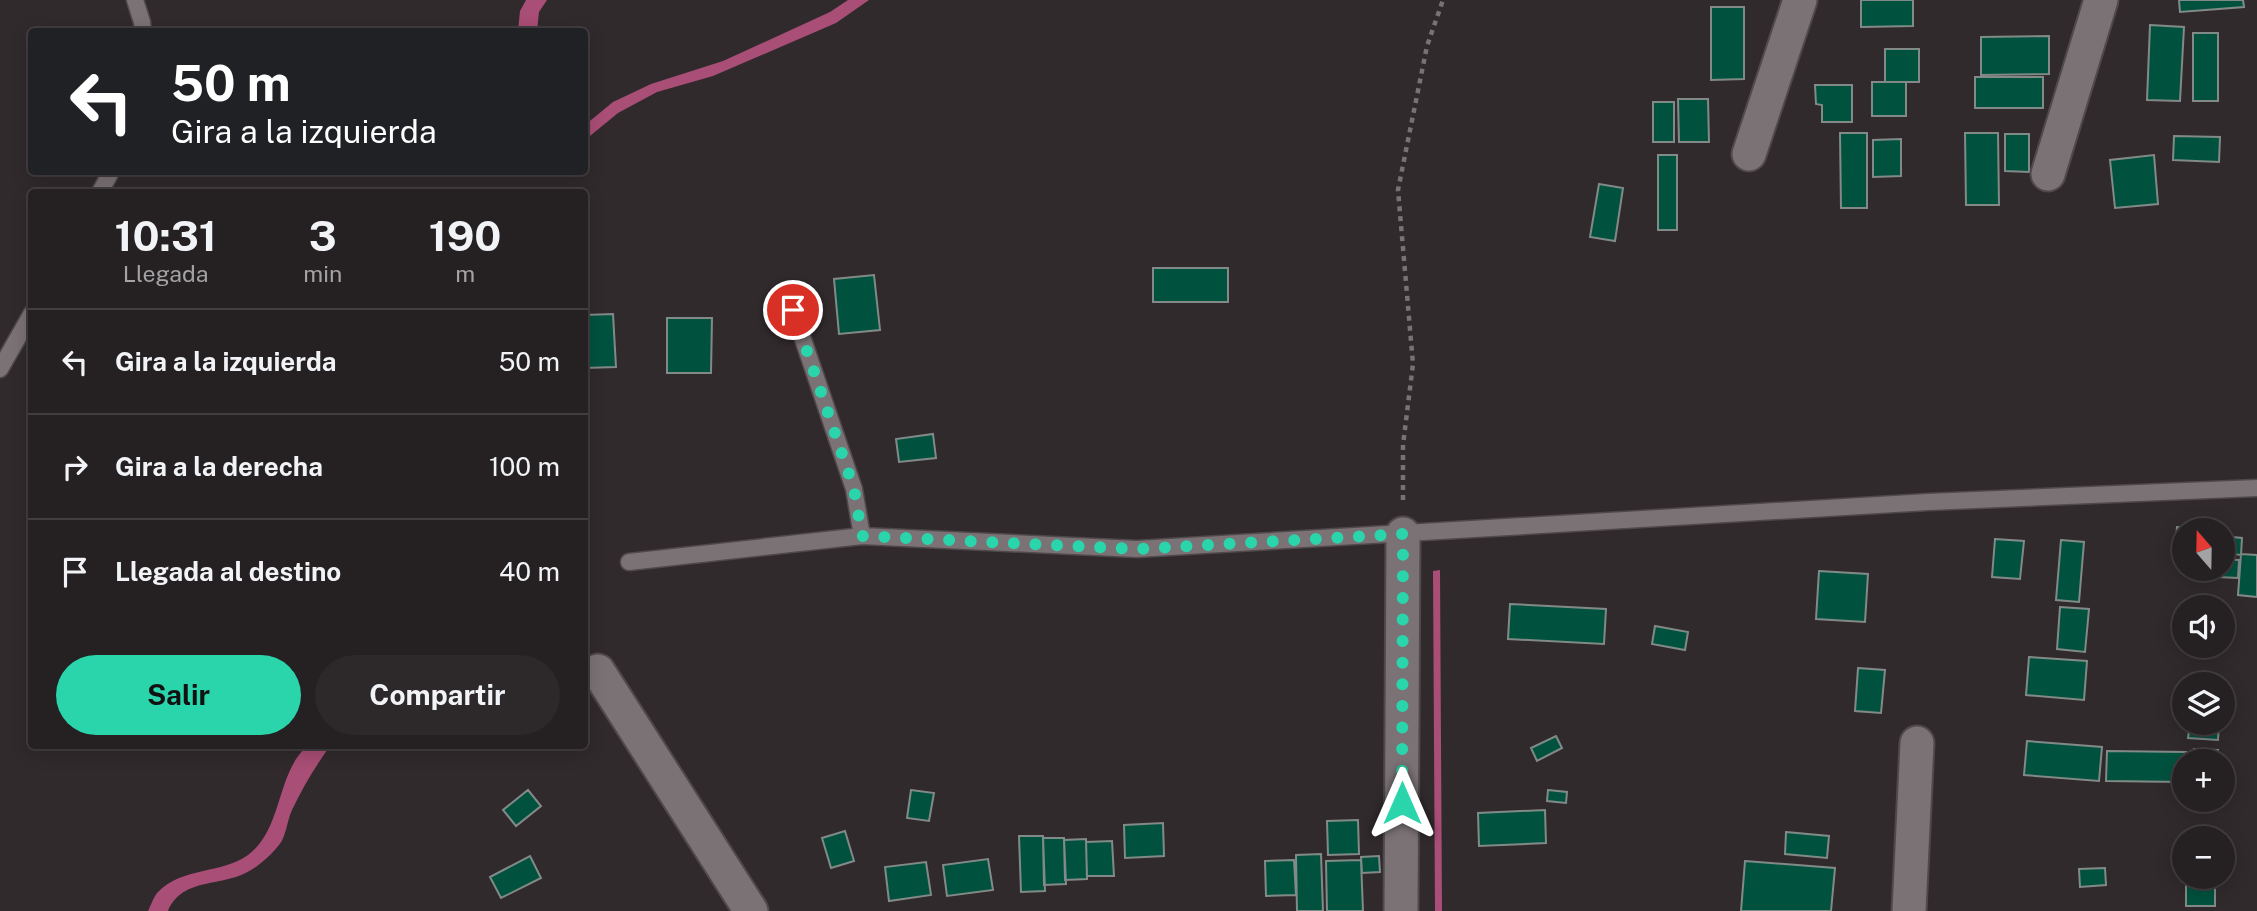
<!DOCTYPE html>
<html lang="es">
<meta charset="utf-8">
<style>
body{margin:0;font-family:"Public Sans",sans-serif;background:#2d282a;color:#f1f3f6;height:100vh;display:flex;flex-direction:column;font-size:26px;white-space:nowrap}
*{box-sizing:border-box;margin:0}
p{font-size:23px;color:#a3a3a5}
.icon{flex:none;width:38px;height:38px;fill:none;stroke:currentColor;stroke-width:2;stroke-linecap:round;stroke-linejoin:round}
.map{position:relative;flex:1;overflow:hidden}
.side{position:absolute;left:28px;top:189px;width:560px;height:560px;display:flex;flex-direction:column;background:#252022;border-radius:7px;box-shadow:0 4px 18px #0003,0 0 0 2px #423e40}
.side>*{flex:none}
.banner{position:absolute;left:28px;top:28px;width:560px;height:147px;border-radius:7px;box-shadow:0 4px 18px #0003,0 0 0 2px #423e40;background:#202124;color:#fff;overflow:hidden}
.needle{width:46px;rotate:340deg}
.tools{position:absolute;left:2172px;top:518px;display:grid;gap:14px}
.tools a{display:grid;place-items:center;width:63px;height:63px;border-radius:50%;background:#252022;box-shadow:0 4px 18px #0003,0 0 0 2px #423e40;font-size:35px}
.pin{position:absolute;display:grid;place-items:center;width:60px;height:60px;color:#fff;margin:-30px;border:4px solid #fff;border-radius:50%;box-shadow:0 2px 7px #0007}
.me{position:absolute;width:77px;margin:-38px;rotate:0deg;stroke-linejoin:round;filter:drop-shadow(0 0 5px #0008)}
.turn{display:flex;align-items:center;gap:24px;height:147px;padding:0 28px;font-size:32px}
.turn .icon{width:91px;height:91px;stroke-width:2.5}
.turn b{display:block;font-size:49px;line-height:60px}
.eta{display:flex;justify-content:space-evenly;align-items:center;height:119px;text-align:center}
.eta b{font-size:42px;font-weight:700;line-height:49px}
.button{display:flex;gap:14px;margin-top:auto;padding:14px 28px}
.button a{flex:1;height:80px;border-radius:42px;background:#2bd5ac;color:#111;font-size:28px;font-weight:700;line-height:80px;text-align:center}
.button a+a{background:#2d282a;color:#f1f3f6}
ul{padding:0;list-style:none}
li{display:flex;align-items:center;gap:21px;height:105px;padding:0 28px;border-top:2px solid #423e40}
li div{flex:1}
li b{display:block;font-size:26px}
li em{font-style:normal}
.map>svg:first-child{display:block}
.water{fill:#a94e76}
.building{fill:#00523f;stroke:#818a87;stroke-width:2}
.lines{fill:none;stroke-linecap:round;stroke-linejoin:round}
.lane-casing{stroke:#4f494b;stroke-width:19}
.street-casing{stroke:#4f494b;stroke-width:37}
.path{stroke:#787274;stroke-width:4.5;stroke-dasharray:5 5;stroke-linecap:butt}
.lane{stroke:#7b7275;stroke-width:16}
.street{stroke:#7b7275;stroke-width:33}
.route{stroke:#2bd5ac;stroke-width:12;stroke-dasharray:0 21.6}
</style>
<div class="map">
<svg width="2257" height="911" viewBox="0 0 2257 911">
<rect width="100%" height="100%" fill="#312a2d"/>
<path class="water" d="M526 0H547L539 12 537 31H518L520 11Z
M848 0H869L836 23 713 76 657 92 618 113 585 140V125L613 102 651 84 723 61 830 12Z
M1440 570 1442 911H1435L1433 571Z
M307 746H330C315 767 303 787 292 810 287 821 286 837 279 845 272 854 260 865 251 870 223 888 183 876 168 911H148C151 905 154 896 158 892 182 867 222 874 248 855 283 829 276 774 307 746Z"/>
<path class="building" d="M1861 0H1913V26L1861 27Z
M2179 0H2243L2244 7 2180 12Z
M1711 7H1744V79L1711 80Z
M2150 25 2184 27 2180 101 2147 100Z
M2193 33H2218V101H2193Z
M2049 36V74L1981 75V37Z
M1885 49H1919V82H1885Z
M1975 77H2043V108H1975Z
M1872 82H1906V116H1872Z
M1815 85H1852V122H1822V105L1816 104Z
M1678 99H1708L1709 142H1679Z
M1653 102H1674V142H1653Z
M1840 133H1867V208H1841Z
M1965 133H1998L1999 205H1966Z
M2005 134H2029V172L2005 171Z
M2174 136 2220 137 2219 162 2173 160Z
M1901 139V176L1873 177V140Z
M1658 155H1677V230H1658Z
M2154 155 2158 204 2115 208 2110 160Z
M1599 184 1623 188 1615 241 1590 237Z
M1153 268H1228V302H1153Z
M874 275 880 330 839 334 834 279Z
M613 314 616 367 584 368V315Z
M667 318H712L711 373H667Z
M933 434 936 458 899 462 896 439Z
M2177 527 2202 529 2184 530V563L2174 562Z
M2222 536 2242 538 2241 555 2222 553Z
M1995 539 2024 541 2020 579 1992 577Z
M2061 540 2084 542 2079 602 2056 600Z
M2241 554 2257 555V597L2238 595Z
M2222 559 2239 560 2238 578 2218 577 2219 569H2222Z
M1819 571 1868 574 1865 622 1816 619Z
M1510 604 1606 609 1604 644 1508 639Z
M2060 607 2089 609 2085 652 2057 649Z
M1655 626 1688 632 1685 650 1652 644Z
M2029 657 2087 661 2084 700 2026 695Z
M1858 668 1885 670 1881 713 1855 711Z
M2190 723H2219L2218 740 2188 738Z
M1556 736 1562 748 1537 761 1531 748Z
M2027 741 2102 747 2099 781 2024 775Z
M2194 749 2218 750 2217 761H2193Z
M2107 751 2186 752 2184 782 2106 781Z
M528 790 541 806 516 826 503 810Z
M911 790 934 793 929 821 907 818Z
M1548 790 1567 792 1566 803 1547 801Z
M1545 810 1546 843 1479 846 1478 813Z
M1358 820 1359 854 1328 855 1327 821Z
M1163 823 1164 856 1125 858 1124 825Z
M845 831 854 861 831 868 822 838Z
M1786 832 1829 836 1827 858 1785 854Z
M1019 836H1043L1045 891 1021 892Z
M1043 838H1064L1066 884 1044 885Z
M1086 839 1087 879 1065 880 1064 840Z
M1112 841 1114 876H1087L1086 842Z
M1321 854 1323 911H1297L1296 855Z
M530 856 541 878 501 898 490 877Z
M1379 856 1380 872 1362 873 1361 857Z
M988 859 993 890 947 896 943 865Z
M1294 860 1296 895 1266 896 1265 861Z
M1361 860 1363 911H1327L1326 861Z
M1745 861 1835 868 1831 911H1741Z
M926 862 931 895 889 901 885 867Z
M2105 868 2106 885 2080 887 2079 869Z
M2215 882V906H2186V883Z"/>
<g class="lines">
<g class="lane-casing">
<path id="lane" d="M135 0 142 22 143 32
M100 192 111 172
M793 310 854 489 862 536
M0 369 32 313
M629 562 862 536 1137 549 1928 502 2257 488"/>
</g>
<g class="street-casing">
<path id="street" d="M1749 154 1800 0
M2048 174 2101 0
M598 671 751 911
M1401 911 1403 534
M1909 911 1917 743"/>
</g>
<path class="path" d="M1403 500V445L1413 364 1398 190 1427 46 1443 0"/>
<use href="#lane" class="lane"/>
<use href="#street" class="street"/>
</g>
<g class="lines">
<path class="route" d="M793 310 854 489 862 536 1137 549 1403 534 1402 803"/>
</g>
</svg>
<div class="tools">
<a><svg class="needle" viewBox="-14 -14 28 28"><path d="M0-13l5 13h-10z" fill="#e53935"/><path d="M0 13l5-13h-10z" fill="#a3a3a5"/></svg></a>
<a><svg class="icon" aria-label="sound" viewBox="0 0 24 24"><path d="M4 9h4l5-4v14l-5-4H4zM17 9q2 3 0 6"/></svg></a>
<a><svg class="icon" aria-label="layers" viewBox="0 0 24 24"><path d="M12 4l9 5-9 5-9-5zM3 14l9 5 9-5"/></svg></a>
<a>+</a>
<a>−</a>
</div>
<div class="pin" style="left:793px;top:310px;background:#d93025"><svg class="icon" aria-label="arrive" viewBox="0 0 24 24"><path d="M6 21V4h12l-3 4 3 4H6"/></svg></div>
<svg class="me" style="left:1402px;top:803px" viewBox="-20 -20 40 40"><path d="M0-17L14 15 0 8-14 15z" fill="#2bd5ac" stroke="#fff" stroke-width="4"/></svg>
<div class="banner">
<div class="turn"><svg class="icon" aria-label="left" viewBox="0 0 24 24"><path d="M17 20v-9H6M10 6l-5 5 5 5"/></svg><div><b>50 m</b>Gira a la izquierda</div></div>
</div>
<section class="side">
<div class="eta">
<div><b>10:31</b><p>Llegada</p></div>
<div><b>3</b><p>min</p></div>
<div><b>190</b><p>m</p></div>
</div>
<ul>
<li><svg class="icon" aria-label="left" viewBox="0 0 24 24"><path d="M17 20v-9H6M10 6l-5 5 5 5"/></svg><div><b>Gira a la izquierda</b></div><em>50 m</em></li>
<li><svg class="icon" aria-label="right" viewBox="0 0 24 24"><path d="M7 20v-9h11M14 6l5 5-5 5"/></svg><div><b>Gira a la derecha</b></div><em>100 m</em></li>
<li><svg class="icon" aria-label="arrive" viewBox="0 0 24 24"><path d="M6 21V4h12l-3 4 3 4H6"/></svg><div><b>Llegada al destino</b></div><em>40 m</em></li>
</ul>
<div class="button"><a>Salir</a><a>Compartir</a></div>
</section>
</div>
